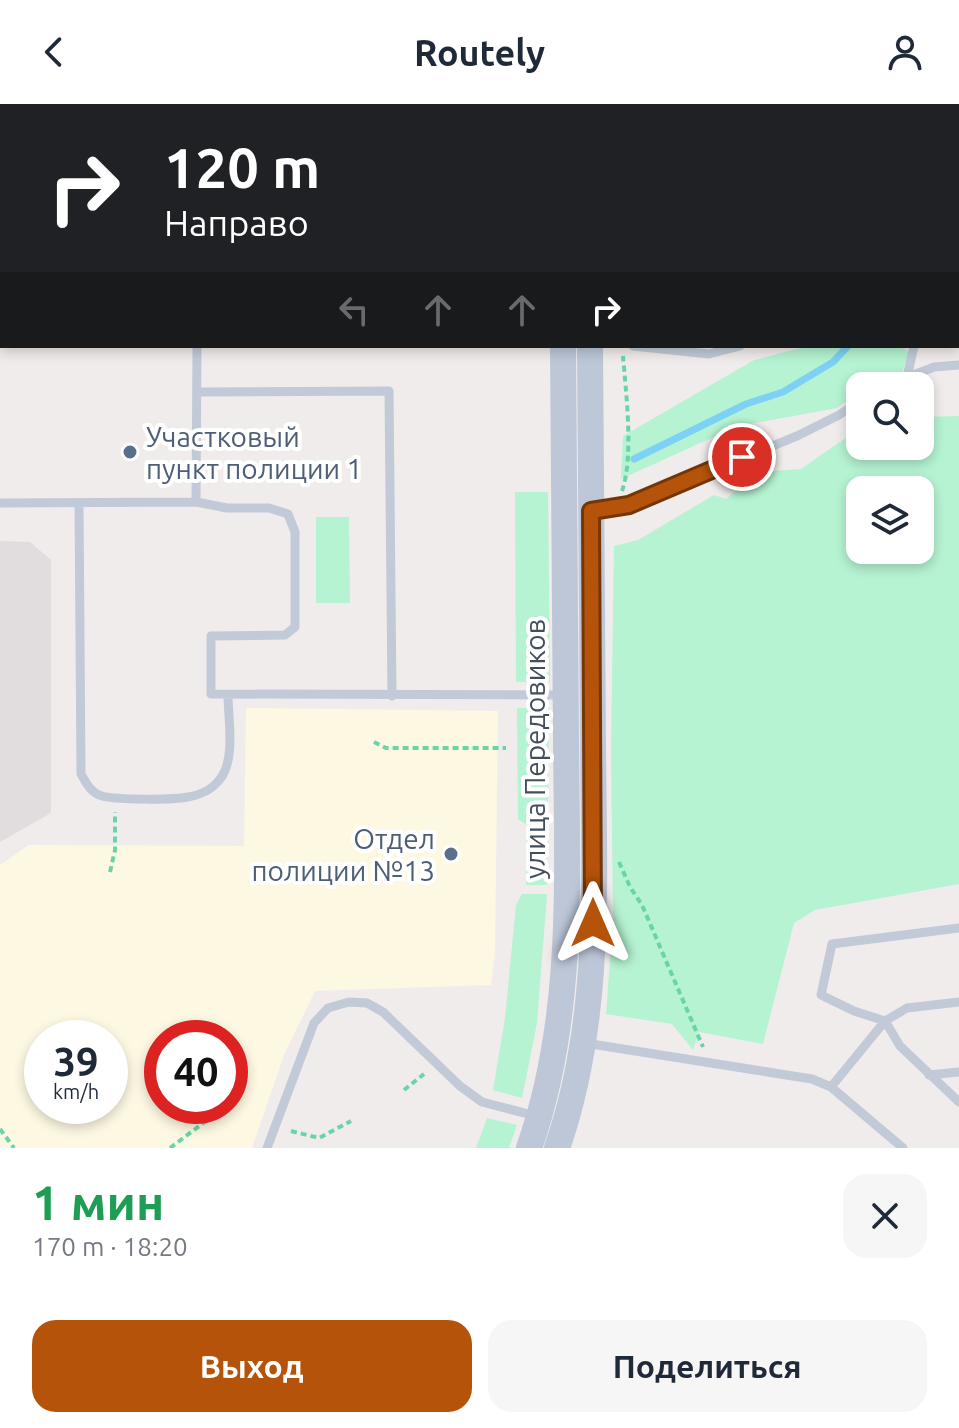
<!DOCTYPE html>
<html lang="ru">
<meta charset="utf-8">
<style>
body{margin:0;font-family:Ubuntu,sans-serif;background:#f6f6f7;color:#1f2937;height:100vh;display:flex;flex-direction:column;font-size:30px;white-space:nowrap}
*{box-sizing:border-box;margin:0}
p{font-size:26px;color:#747a83}
.icon{flex:none;width:44px;height:44px;fill:none;stroke:currentColor;stroke-width:2;stroke-linecap:round;stroke-linejoin:round}
.map{position:relative;height:1044px;overflow:hidden}
.side{display:flex;flex-direction:column;background:#fff;flex:1}
.side>*{flex:none}
.guide{position:absolute;left:0px;top:0px;width:960px;height:244px;box-shadow:0 4px 12px #0003;background:#202124;color:#fff;overflow:hidden}
.fabs{position:absolute;left:846px;top:268px;display:grid;gap:16px}
.fabs a{display:grid;place-items:center;width:88px;height:88px;border-radius:16px;background:#fff;box-shadow:0 4px 12px #0003;font-size:40px}
.speed{position:absolute;left:24px;top:916px;display:flex;gap:16px;font-size:40px;font-weight:700;text-align:center}
.speed>*{display:grid;place-content:center;width:104px;height:104px;border-radius:50%;background:#fff;box-shadow:0 4px 12px #0003;line-height:1}
.speed small{font-size:20px;font-weight:400}
.speed .limit{border:12px solid #d22;background:#fff;color:#111}
.pin{position:absolute;display:grid;place-items:center;width:68px;height:68px;color:#fff;margin:-34px;border:4px solid #fff;border-radius:50%;box-shadow:0 2px 8px #0007}
.me{position:absolute;width:88px;margin:-44px;rotate:0deg;stroke-linejoin:round;filter:drop-shadow(0 0 6px #0008)}
.turn{display:flex;align-items:center;gap:28px;height:168px;padding:0 32px;font-size:36px}
.turn .icon{width:104px;height:104px;stroke-width:2.5}
.turn b{display:block;font-size:56px;line-height:68px}
.lanes{display:flex;align-items:center;height:76px;padding:0 32px;background:#0003;justify-content:center;gap:40px;direction:ltr}
.lanes .off{opacity:.35}
.round{display:grid;place-items:center;flex:none;width:84px;height:84px;border-radius:24px;background:#f6f6f7}
.overview{display:flex;align-items:center;justify-content:space-between;height:136px;padding:0 32px}
h1{font-size:48px;font-weight:700;line-height:60px;color:#1e9e55}
.button{display:flex;gap:16px;margin-top:auto;padding:16px 32px}
.button a{flex:1;height:92px;border-radius:24px;background:#b45309;color:#fff;font-size:32px;font-weight:700;line-height:92px;text-align:center}
.button a+a{background:#f6f6f7;color:#1f2937}
header{display:flex;justify-content:space-between;align-items:center;height:104px;padding:0 32px;background:#fff;font-size:36px;font-weight:700}
.map>svg:first-child{display:block}
.commercial{fill:#fdf8e2;fill-rule:evenodd}
.education{fill:#e1ddde}
.green{fill:#b5f3d2;fill-rule:evenodd}
.lines{fill:none;stroke-linecap:round;stroke-linejoin:round}
.stream{stroke:#7dd1f4;stroke-width:7}
.path{stroke:#6ad4a9;stroke-width:4;stroke-dasharray:6 4;stroke-linecap:butt}
.lane{stroke:#c1cad6;stroke-width:9}
.street{stroke:#c1cad6;stroke-width:18}
.secondary{stroke:#bdc7d8;stroke-width:26}
.primary{stroke:#a9b9cf;stroke-width:28}
.route-casing{stroke:#753606;stroke-width:20}
.route{stroke:#b45309;stroke-width:14}
.service-dot{fill:#5c6f8a;stroke:#fff;stroke-width:3}
.labels{text-anchor:middle;dominant-baseline:central;stroke-width:8;stroke-linejoin:round;paint-order:stroke}
.service-label{font-size:28px;fill:#4e5e75;stroke:#fff;text-anchor:start}
.street-label{font-size:28px;fill:#434e5c;stroke:#fff}
</style>
<header><svg class="icon" aria-label="back" viewBox="0 0 24 24"><path d="M15 5l-7 7 7 7"/></svg>Routely<svg class="icon" aria-label="person" viewBox="0 0 24 24"><circle cx="12" cy="8" r="4"/><path d="M4 21q1-7 8-7t8 7"/></svg></header>
<div class="map">
<svg width="959" height="1044" viewBox="0 0 959 1044">
<rect width="100%" height="100%" fill="#f0ecec"/>
<path class="commercial" d="M246 604 498 607 495 847 491 881 315 887 284 951 252 1044H0V761L29 741 244 742ZM42 934H110V1002H42ZM162 934H230V1002H162Z"/>
<path class="education" d="M0 437 30 438 51 456V709L0 738Z"/>
<path class="green" d="M809 242H899L909 248 902 269 869 282H860V288L837 304 738 322 621 375 623 332 754 256Z
M959 312V780L815 806 794 819 763 940 699 928 693 946 672 920 606 910 613 816 611 646 614 442 638 436 714 391 726 395 758 368 801 365 860 324V342H920V313ZM860 386H920V446H860Z
M515 388H548L550 578H516Z
M316 413H349L350 499H316Z
M517 604H549L547 781H526L527 721 518 715Z
M522 790H547L537 919 522 994 493 986 505 914 516 801Z
M487 1014 517 1021 509 1044H476Z"/>
<g class="lines">
<path class="stream" d="M958 224H959
M634 355 746 300 783 288 833 258 848 242"/>
<path class="path" d="M958 123H959
M622 387C634 353 626 289 623 252
M374 638 386 644H506
M619 758 630 783 642 801 703 943
M110 768 115 746V708
M404 986 424 970
M0 1025 14 1044
M291 1027 319 1034 351 1017
M170 1044 206 1017"/>
<path class="lane" d="M340 0V2
M633 242 709 250 740 242
M907 273 914 242
M885 282 934 263 959 261
M197 288 389 287 392 592
M196 398 197 242
M0 399 196 398 227 404H269L288 410 295 428V523L285 531 211 532V590L561 591
M79 399 81 670C86 679 91 689 102 692 117 696 172 696 188 693 200 691 213 685 220 675 236 655 228 615 228 591
M595 407 629 401 797 332 839 311 860 297
M959 824 832 840 821 891 854 907 885 917 900 942 959 998
M585 939 812 975 831 983 903 1044
M929 971 959 968
M831 983 885 917 907 904 959 898
M267 1044 314 919 328 904 349 898 367 899 383 908 460 982 482 998 536 1012"/>
<path class="street" d="M263 0 265 2
M0 176H2"/>
<path class="secondary" d="M562 0V2
M589 0V2
M529 1044C575 914 567 772 566 636 565 505 564 373 563 242
M557 1044C602 916 594 776 593 642 592 509 591 375 590 242"/>
<path class="primary" d="M958 22H959
M0 27H2
M958 72H959
M0 75H2"/>
</g>
<g class="lines">
<g class="route-casing">
<path id="route" d="M593 819 591 407 629 401 742 353"/>
</g>
<use href="#route" class="route"/>
</g>
<g class="service-dot">
<circle cx="130" cy="348" r="8"/>
<circle cx="451" cy="750" r="8"/>
</g>
<g class="labels">
<g class="service-label">
<text x="146" y="332">Участковый<tspan x="146" dy="32">пункт полиции 1</tspan></text>
<text x="435" y="734" text-anchor="end">Отдел<tspan x="435" dy="32">полиции №13</tspan></text>
</g>
<g class="street-label">
<text transform="translate(534 645) rotate(-90)">улица Передовиков</text>
</g>
</g>
</svg>
<div class="fabs">
<a><svg class="icon" aria-label="search" viewBox="0 0 24 24"><circle cx="10" cy="10" r="6"/><path d="M15 15l6 6"/></svg></a>
<a><svg class="icon" aria-label="layers" viewBox="0 0 24 24"><path d="M12 4l9 5-9 5-9-5zM3 14l9 5 9-5"/></svg></a>
</div>
<div class="speed"><div>39<small>km/h</small></div><div class="limit">40</div></div>
<div class="pin" style="left:742px;top:353px;background:#d93025"><svg class="icon" aria-label="arrive" viewBox="0 0 24 24"><path d="M6 21V4h12l-3 4 3 4H6"/></svg></div>
<svg class="me" style="left:593px;top:819px" viewBox="-20 -20 40 40"><path d="M0-17L14 15 0 8-14 15z" fill="#b45309" stroke="#fff" stroke-width="4"/></svg>
<div class="guide">
<div class="turn"><svg class="icon" aria-label="right" viewBox="0 0 24 24"><path d="M7 20v-9h11M14 6l5 5-5 5"/></svg><div><b>120 m</b>Направо</div></div>
<div class="lanes"><svg class="icon off" aria-label="left" viewBox="0 0 24 24"><path d="M17 20v-9H6M10 6l-5 5 5 5"/></svg><svg class="icon off" aria-label="ahead" viewBox="0 0 24 24"><path d="M12 20V5M6 11l6-6 6 6"/></svg><svg class="icon off" aria-label="ahead" viewBox="0 0 24 24"><path d="M12 20V5M6 11l6-6 6 6"/></svg><svg class="icon" aria-label="right" viewBox="0 0 24 24"><path d="M7 20v-9h11M14 6l5 5-5 5"/></svg></div>
</div>
</div>
<section class="side">
<div class="overview"><div><h1>1 мин</h1><p>170 m · 18:20</p></div><a class="round"><svg class="icon" aria-label="close" viewBox="0 0 24 24"><path d="M6 6l12 12M18 6L6 18"/></svg></a></div>
<div class="button"><a>Выход</a><a>Поделиться</a></div>
</section>
